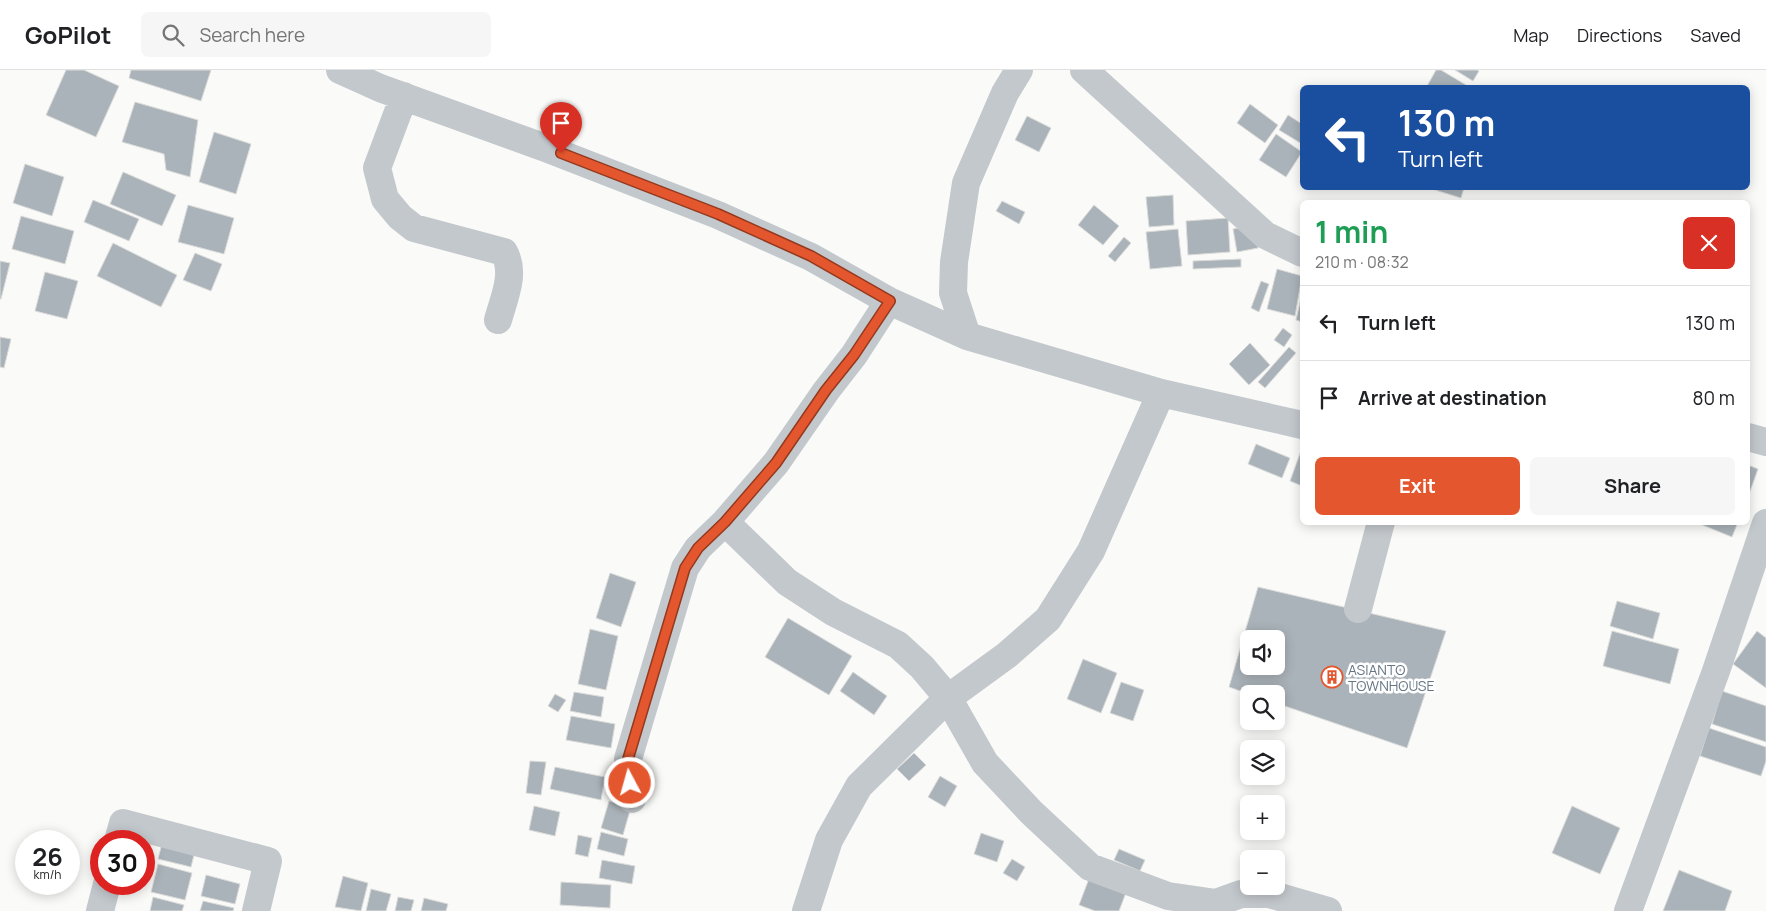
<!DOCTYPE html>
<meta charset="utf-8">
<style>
body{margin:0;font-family:Manrope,sans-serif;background:#f6f6f6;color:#202124;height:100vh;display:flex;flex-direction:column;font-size:19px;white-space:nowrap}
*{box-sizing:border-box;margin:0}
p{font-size:16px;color:#757577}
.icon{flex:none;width:28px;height:28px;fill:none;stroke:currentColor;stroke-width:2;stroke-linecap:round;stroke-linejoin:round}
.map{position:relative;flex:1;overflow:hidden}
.details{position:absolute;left:1300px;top:130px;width:450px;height:325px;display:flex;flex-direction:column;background:#fff;border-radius:8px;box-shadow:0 2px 12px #0003}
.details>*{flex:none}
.top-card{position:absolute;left:1300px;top:15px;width:450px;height:105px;border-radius:8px;box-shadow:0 2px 12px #0003;background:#1a4fa0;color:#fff;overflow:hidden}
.buttons{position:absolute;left:1240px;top:560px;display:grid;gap:10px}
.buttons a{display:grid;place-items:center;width:45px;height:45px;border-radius:8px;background:#fff;box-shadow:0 2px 12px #0003;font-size:25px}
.speed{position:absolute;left:15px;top:760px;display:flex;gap:10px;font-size:25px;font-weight:700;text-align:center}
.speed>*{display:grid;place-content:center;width:65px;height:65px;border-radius:50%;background:#fff;box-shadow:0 2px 12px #0003;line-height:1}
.speed small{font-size:12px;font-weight:400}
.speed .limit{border:8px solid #d22;background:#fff;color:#111}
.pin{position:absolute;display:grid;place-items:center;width:42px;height:42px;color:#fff;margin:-51px -21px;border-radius:50% 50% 50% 0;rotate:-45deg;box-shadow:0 0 5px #0007}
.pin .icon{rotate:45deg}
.me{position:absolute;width:55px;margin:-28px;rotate:354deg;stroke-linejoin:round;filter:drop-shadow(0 0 4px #0008)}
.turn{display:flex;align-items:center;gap:18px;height:105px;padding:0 15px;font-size:22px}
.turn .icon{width:65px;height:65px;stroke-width:2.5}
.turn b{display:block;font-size:35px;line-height:42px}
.round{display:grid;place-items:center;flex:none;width:52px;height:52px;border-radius:8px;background:#f6f6f6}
.headline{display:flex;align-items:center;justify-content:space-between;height:85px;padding:0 15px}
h1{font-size:30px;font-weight:700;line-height:38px;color:#1e9e55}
.button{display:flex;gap:10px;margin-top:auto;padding:10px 15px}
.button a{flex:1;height:58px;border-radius:8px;background:#e4572e;color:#fff;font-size:20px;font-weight:700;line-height:58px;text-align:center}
.button a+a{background:#f6f6f6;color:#202124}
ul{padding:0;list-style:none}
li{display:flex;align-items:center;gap:15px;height:75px;padding:0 15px;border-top:1px solid #e0e0e0}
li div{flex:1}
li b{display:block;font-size:19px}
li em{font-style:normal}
header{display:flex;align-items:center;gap:30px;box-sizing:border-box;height:70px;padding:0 25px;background:#fff;border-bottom:1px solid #e0e0e0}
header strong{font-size:24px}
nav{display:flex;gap:28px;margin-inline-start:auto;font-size:18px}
.search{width:350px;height:45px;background:#f6f6f6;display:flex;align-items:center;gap:12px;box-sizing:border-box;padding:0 18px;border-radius:8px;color:#757577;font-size:19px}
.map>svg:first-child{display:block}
.building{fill:#aab3b9;stroke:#dcdcda;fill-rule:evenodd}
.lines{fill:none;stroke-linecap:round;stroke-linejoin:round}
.street{stroke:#c3c8cc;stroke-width:28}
.route-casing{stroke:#94391e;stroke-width:12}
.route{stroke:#e4572e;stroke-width:9}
.labels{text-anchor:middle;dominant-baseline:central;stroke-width:5;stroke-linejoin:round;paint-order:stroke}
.poi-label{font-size:14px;fill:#657683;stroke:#fff;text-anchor:start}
</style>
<header>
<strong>GoPilot</strong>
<div class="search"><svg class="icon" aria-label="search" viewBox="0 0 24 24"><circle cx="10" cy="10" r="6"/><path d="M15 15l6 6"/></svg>Search here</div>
<nav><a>Map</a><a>Directions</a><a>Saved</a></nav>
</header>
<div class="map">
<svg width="1766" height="841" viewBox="0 0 1766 841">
<rect width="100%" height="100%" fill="#fafaf8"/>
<path class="building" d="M66 0H84L119 16 96 67 46 45Z
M131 0H211L201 31 129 8Z
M1436 0H1441L1471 18H1426Z
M1455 0H1477L1479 1 1473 11Z
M135 32 198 50 190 107 166 100 164 84 122 72Z
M1250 34 1278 55 1265 73 1237 53Z
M1288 45 1302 54V74L1279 60Z
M1027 46 1051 58 1039 82 1015 70Z
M214 62 251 74 236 124 199 112Z
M1276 64 1302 82 1286 107 1259 90Z
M25 94 64 107 52 146 13 133Z
M123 102 176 125 162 156 110 134Z
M1432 118H1464L1461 128 1432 119Z
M1173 125 1174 155 1149 157 1146 127Z
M93 130 139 149 129 171 84 152Z
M1002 131 1025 142 1019 154 996 141Z
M188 135 234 148 224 184 178 172Z
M1094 135 1119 156 1103 175 1078 155Z
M21 146 74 161 65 194 12 179Z
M1228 148 1230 182 1188 185 1186 151Z
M1255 155 1258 178 1237 182 1233 159Z
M1178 159 1182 196 1150 199 1146 162Z
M1124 167 1131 173 1115 192 1108 186Z
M113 173 177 205 161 237 97 206Z
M195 183 222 194 211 221 183 210Z
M1241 189V197L1193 199V191Z
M0 191 10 193 1 229H0Z
M1277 199 1302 206 1295 246 1267 239Z
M45 202 78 211 67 249 35 241Z
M1261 211 1269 214 1259 242 1251 238Z
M1302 224V252L1296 250Z
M1283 258 1292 265 1284 277 1274 270Z
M0 267 11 269 4 298 0 297Z
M1250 273 1270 295 1249 315 1229 294Z
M1289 277 1296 283 1265 318 1258 312Z
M1256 374 1290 388 1282 408 1248 394Z
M1302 378V416L1290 411Z
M1748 395 1758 399 1748 427Z
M1695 452H1738L1732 467Z
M610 503 636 512 621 557 596 548Z
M1258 517 1446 561 1407 678 1276 633V624H1249L1229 617ZM1249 569H1276V596H1249Z
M1617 531 1660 543 1653 569 1610 556Z
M788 548 852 586 829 625 765 587Z
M590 559 618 566 606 620 578 614Z
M1612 561 1679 579 1670 614 1603 596Z
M1757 561 1766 568V618L1733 594Z
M1083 589 1117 603 1101 643 1067 629Z
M853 602 887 626 874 645 840 621Z
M1121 612 1144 620 1133 651 1110 643Z
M1722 621 1766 636V672L1712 654Z
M574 622 604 627 601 647 570 641Z
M555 624 566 630 558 642 548 636Z
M571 646 615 654 611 678 566 670Z
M1709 658 1766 677V691L1761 706 1700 686Z
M914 683 926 695 909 711 897 699Z
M530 691 546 692 541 725 526 723Z
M555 697 605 707 601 730 550 719Z
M940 706 957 716 945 737 928 727Z
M609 731 631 737 623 765 601 758Z
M534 736 560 742 555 766 529 760Z
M1572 736 1620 758 1600 804 1552 783Z
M601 762 628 769 624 786 597 779Z
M981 763 1004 771 997 792 974 784Z
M578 765 592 768 588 787 575 784Z
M163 769 196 777 191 797 158 789Z
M1119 779 1145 790 1140 801 1114 790Z
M1012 789 1025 797 1017 811 1003 803Z
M602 790 635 796 632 814 599 808Z
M158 794 192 803 185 830 151 822Z
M1679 800 1732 821 1725 841H1663Z
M206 805 240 814 235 834 201 826Z
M343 806 368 813 361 841 335 837Z
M1090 806 1127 820 1119 841H1095L1079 835Z
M561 812 611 815 610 838 560 835Z
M371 819 391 824 386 841H366Z
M153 827 184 835 182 841H150Z
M398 827 414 830 411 841H395Z
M424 828 448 834 446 841H421Z
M203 831 234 838 233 841H200Z"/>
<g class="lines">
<path class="street" d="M340 0 380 18 543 77 718 145 811 187 889 231 967 266 1161 323 1302 355
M1084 0 1265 165 1302 183
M404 26 377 98 385 129 400 147 414 158 504 182C516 203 504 228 498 250
M967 266 953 223 954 192 966 113 1005 23 1019 0
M1748 367 1766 372
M725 452 787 512 833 542 898 575 922 597 948 628 985 693 1031 742 1090 797 1168 826 1216 833 1241 824H1269L1328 841
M1358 539 1381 452
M632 729 628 689 685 498 698 478 725 452 776 393 826 321 854 285 889 231
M118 771 123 753 268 791 256 841
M100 841 107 814
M806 841 829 770 859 716 948 628 1007 585 1048 549 1091 481 1161 323
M1628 841 1716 601 1766 453"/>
</g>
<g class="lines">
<g class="route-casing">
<path id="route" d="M561 83 718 144 811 186 890 231 854 285 826 320 776 393 725 452 698 478 685 498 628 689 630 713"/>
</g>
<use href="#route" class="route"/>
</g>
<defs>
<g id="building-ring" transform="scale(1.125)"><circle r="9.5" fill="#fff" stroke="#e4572e" stroke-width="1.5"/><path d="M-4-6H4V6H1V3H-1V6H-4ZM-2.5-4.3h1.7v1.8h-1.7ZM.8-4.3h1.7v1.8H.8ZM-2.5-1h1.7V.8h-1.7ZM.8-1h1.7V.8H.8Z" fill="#e4572e"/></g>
</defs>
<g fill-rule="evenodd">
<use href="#building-ring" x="1332" y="607"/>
</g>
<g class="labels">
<g class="poi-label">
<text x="1348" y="599">ASIANTO<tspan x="1348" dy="16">TOWNHOUSE</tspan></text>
</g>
</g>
</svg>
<div class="buttons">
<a><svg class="icon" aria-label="sound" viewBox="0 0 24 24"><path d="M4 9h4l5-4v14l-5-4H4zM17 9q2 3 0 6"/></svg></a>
<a><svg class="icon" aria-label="search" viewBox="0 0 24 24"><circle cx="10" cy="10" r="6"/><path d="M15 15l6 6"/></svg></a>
<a><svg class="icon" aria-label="layers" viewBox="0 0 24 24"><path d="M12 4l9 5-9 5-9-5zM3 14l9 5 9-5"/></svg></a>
<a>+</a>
<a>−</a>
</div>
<div class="speed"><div>26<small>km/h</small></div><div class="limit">30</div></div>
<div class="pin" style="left:561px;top:83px;background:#d93025"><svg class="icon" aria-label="arrive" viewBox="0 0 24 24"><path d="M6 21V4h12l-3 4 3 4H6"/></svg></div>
<svg class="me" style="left:630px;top:713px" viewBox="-20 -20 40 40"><circle r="17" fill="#e4572e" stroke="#fff" stroke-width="3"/><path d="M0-11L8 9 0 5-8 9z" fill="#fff"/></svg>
<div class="top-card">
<div class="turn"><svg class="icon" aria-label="left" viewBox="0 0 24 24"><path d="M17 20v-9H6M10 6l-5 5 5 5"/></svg><div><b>130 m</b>Turn left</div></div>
</div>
<section class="details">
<div class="headline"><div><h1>1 min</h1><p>210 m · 08:32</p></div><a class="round" style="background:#d93025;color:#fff"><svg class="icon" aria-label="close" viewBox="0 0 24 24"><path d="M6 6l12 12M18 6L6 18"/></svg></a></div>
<ul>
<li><svg class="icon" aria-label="left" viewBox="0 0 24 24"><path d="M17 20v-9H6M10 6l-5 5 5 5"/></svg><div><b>Turn left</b></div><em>130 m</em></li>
<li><svg class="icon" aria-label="arrive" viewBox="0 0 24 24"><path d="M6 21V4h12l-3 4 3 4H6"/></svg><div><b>Arrive at destination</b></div><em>80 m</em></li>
</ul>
<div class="button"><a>Exit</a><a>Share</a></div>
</section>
</div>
